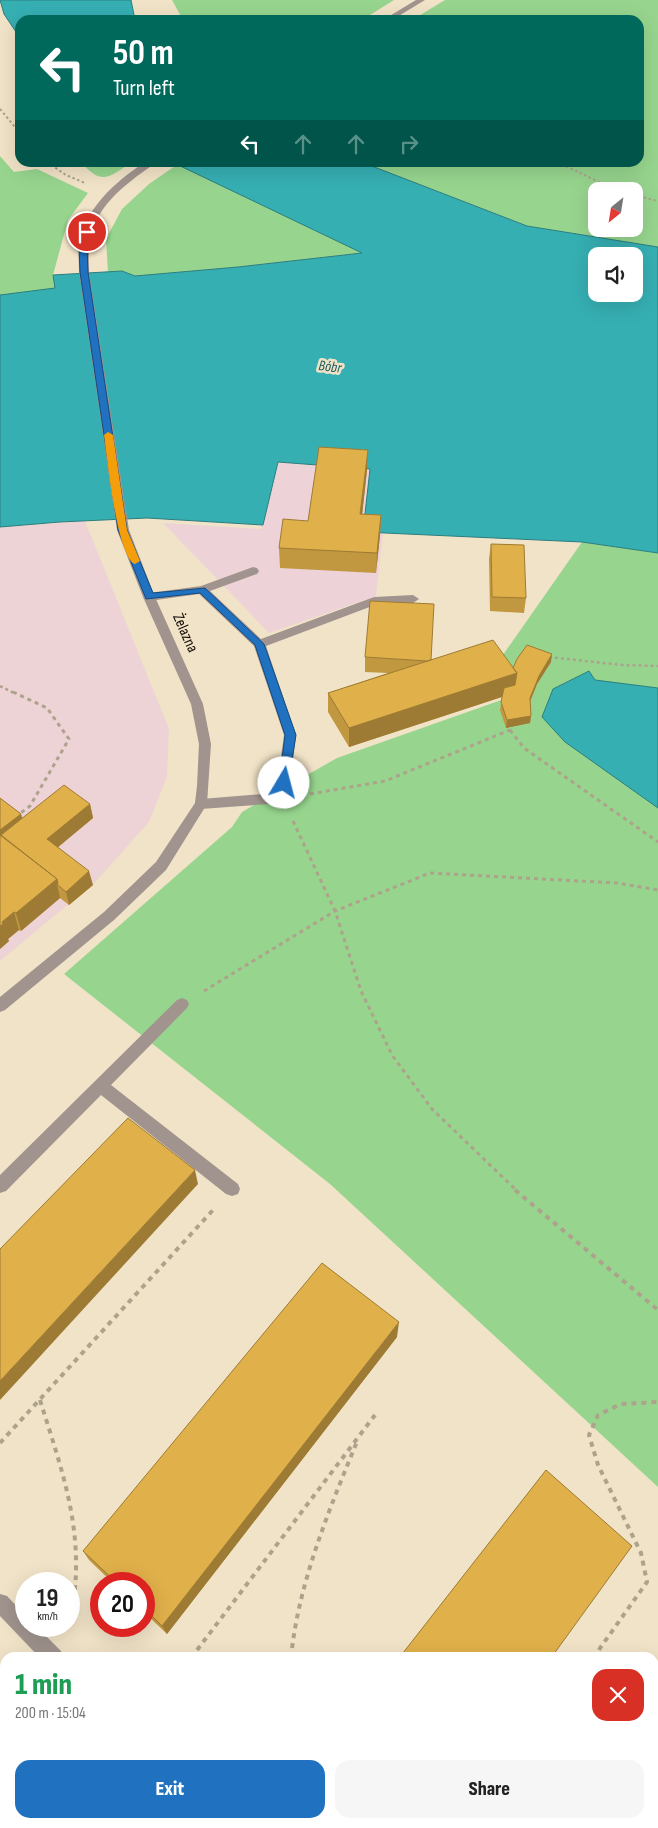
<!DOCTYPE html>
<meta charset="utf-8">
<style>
body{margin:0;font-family:"Sofia Sans Condensed",sans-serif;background:#f6f6f6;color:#222;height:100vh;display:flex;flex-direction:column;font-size:19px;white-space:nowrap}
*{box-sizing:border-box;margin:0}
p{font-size:16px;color:#767676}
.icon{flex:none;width:28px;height:28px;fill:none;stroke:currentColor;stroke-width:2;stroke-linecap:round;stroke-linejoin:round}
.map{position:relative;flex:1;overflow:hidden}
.side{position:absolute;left:0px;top:1652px;width:659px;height:176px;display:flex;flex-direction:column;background:#fff;border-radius:15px 15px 0 0;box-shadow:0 5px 20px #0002}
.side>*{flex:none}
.banner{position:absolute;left:15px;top:15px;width:629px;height:152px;border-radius:15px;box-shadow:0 5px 20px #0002;background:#00695c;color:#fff;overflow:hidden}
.needle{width:32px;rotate:210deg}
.tools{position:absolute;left:588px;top:182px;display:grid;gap:10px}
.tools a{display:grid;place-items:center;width:55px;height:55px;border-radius:10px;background:#fff;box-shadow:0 5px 20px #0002;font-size:25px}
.speed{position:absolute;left:15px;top:1572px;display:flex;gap:10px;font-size:25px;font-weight:700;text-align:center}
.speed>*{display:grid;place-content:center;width:65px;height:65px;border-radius:50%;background:#fff;box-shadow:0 5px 20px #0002;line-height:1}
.speed small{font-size:12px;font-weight:400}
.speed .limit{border:8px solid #d22;background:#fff;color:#111}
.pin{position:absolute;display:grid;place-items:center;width:42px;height:42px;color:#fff;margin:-21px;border:2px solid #fff;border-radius:50%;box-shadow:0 1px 5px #0007}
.me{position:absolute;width:55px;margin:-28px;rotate:8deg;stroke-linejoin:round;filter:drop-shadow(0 0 4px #0008)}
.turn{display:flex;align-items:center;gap:18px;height:105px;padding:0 15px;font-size:22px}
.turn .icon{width:65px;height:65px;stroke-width:2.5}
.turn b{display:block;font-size:35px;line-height:42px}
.lanes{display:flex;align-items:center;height:48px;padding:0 15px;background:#0003;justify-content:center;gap:25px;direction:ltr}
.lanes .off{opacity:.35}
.round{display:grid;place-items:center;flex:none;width:52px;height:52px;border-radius:15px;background:#f6f6f6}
.head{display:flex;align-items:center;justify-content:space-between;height:85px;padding:0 15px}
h1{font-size:30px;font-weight:800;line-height:38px;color:#1e9e55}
.cta{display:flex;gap:10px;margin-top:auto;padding:10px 15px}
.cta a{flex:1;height:58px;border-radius:15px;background:#2072c1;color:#fff;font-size:20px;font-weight:800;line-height:58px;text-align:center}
.cta a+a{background:#f6f6f6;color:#222}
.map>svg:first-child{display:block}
.industrial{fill:#edd3d8}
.education{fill:#eed3d6}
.green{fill:#97d58e;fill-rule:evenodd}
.water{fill:#36afb3;stroke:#2b7e7e;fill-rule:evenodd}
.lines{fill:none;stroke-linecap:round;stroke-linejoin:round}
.path-far3{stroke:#ada28c;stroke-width:2;stroke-dasharray:2.5 2.5;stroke-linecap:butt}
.path-far2{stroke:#ada28c;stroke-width:2.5;stroke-dasharray:3 3;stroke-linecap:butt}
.path-far1{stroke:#ada28c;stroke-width:3;stroke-dasharray:4 4;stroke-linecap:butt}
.path{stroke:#ada28c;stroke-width:4;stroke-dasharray:5 5;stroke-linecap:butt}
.service{fill:#a1948e;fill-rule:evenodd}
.tertiary{fill:#a1948e;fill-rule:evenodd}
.wall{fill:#c19740}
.shaded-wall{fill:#9d7b34}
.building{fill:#e0b04a;stroke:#9d7b34}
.route{fill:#2072c1;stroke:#154a7d}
.slow{fill:#f59e0b}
.labels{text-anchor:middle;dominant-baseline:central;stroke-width:5;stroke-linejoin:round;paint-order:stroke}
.far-water-label{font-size:15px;font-style:italic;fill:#195b5d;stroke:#f1e3c7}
.street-label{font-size:16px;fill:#100b04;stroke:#f1e3c7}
</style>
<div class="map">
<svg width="658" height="1828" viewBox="0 0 658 1828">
<rect width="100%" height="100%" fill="#f1e3c7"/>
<path class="industrial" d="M278 462 370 469 363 532 383 533 376 596 269 633 163 523 261 529Z"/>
<path class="education" d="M85 521 169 729 167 777 149 822 96 881 0 961V527Z"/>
<path class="green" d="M172 0H394L362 20H183Z
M445 0H658V247L527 226 364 163 639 162V20H412ZM596 191H634V229H596Z
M0 156 14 172 37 169 88 193 68 220 53 275 56 288 0 295Z
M82 163H130C109 178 101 185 82 163Z
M178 164 193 171 363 253 238 267 135 276 122 271 108 272 106 239 122 209 149 184Z
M582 542 658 553V1487L330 1184 64 974 232 827 242 812 337 758 516 695 498 662Z"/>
<path class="water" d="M0 0H131L135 20H20V38L4 14Z
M174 163H364L527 226 658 247V553L582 542 363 532 370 469 278 462 263 525 147 518 60 522 0 527V295L55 288 53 275 122 271 135 276 238 267 362 253ZM596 256H634V294H596Z
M589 671 595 680 658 688V808L565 742 542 717 553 689Z"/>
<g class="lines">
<path class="path-far3" d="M0 109 20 133
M47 162 66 175 85 183
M557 162 618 191
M634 195 658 201"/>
<path class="path-far2" d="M549 657 622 665 658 666
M0 686 16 694"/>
<path class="path-far1" d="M13 692 47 708 69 739 30 806 18 815
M510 730 524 748 658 842
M310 794 385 781 510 730 512 723
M293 821 335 911 361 991 392 1055 432 1109 517 1191
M204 991 335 911 430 873 617 883 658 890"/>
<path class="path" d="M515 1190 658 1310
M40 1400C61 1468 83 1525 74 1598
M0 1443 213 1210
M191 1658 375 1415
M291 1658C298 1583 330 1508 358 1439
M593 1658 647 1582 641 1553 598 1465 589 1435 598 1415 621 1404 658 1402
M472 1828 475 1824"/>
<path class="service" d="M253 567 257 568 259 571 257 574 210 591 261 639 374 597 413 595 419 599 413 603 375 605 266 646 296 735 288 798 287 802 282 803 201 809 196 808 195 804 196 800 201 799 276 793 284 735 254 646 199 594 149 601 143 597 149 593 201 586Z
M182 998 187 1000 189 1004 187 1008 111 1085 238 1184 240 1189 238 1194 232 1196 226 1194 101 1095 6 1191 0 1193V1175L177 1000Z"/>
<path class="tertiary" d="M416 0H425L392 20H383Z
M145 162H156C148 169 139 174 131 181 97 208 87 229 89 272L129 530 155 597 203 704 211 744 207 804 166 870 114 920 5 1010 0 1012V997L104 912 156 862 195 803 197 786 199 744 191 704 143 597 117 530 79 272C79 264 78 256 79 249 82 210 115 182 145 162Z
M0 1594 7 1596 26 1616V1626H36L61 1651 63 1658H40L0 1616Z
M184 1824H204L206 1828H186Z"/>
</g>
<path class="wall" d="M368 450 367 470 362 514 381 515 380 535 376 573 280 568 279 548 308 521Z
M491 544 526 598 524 613 490 611 489 559Z
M365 657 431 660 513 668 551 662 537 684 530 702 531 716 530 723 506 728 500 710 502 697 349 747 328 712V693L388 673 365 672Z
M0 798 21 814 22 818 90 804 93 818 58 847 93 885 69 905 60 898 21 931 19 930 8 939 9 941 0 949Z
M397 1337 167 1634 144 1612V1584H114L89 1560 83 1551Z"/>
<path class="shaded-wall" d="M368 450 367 470 360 534V514Z
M381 515 380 535 376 573 377 553Z
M552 654 551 662 537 684 528 706 530 698 539 676Z
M517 673 514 693 349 747V728Z
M531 716 530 723 506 728 507 720Z
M90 804 93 818 51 853 47 839Z
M21 814 26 832 0 838V830Z
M89 871 93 885 69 905 66 892Z
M57 879 59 886 57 884 60 898 21 931 16 913Z
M14 912 19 930 8 939 9 941 0 949V926L2 922Z
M195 1170 198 1184 0 1400V1381Z
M399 1322 397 1337 167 1634 162 1626Z
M0 1771 3 1772 5 1775V1783L0 1777Z
M35 1824H41L45 1828H38Z"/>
<path class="building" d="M319 447 368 450 360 514 381 515 377 553 279 548 283 519 308 521Z
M491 544 524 545 526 598 492 597Z
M370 601 434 604 431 660 427 661 365 657Z
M493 640 517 673 349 728 328 693Z
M527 645 552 654 539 676 530 698 531 716 507 720 501 702 504 688 515 685 517 673 513 668 517 659Z
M64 785 90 804 47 839 89 871 66 892 57 884 58 883 57 879 1 835Z
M0 798 21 814 0 830Z
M0 835 57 879 16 913 14 912 2 922 3 924 0 926Z
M128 1118 195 1170 0 1381V1249Z
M322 1263 399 1322 162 1626 144 1608V1584H118L83 1551Z
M546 1470 632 1546 551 1658H399Z
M0 1777 5 1783V1824H35L38 1828H0Z
M321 1824H430L427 1828H325Z"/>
<path class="route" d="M84 231 90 232 87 246 88 272 127 530 153 593 205 588 264 644 296 735 288 786H280L279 783 285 735 255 645 200 593 146 599 118 530 80 272 79 246Z"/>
<path class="slow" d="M108 432 113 435 127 530 140 561 135 564C117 558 107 456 104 435Z"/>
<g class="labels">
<g class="far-water-label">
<text transform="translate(330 367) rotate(7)">Bóbr</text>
</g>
<g class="street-label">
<text transform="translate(185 633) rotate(66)">Żelazna</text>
</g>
</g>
</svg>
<div class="tools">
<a><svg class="needle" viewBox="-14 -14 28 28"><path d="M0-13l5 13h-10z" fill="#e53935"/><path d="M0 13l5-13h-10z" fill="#767676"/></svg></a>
<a><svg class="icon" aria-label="sound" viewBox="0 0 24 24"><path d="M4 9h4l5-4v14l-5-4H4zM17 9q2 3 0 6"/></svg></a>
</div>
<div class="speed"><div>19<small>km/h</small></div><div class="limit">20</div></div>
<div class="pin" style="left:87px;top:232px;background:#d93025"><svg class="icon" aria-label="arrive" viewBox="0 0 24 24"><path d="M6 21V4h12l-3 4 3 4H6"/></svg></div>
<svg class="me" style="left:284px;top:783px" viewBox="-20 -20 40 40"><circle r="19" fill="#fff"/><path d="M0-13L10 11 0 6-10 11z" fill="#2072c1"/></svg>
<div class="banner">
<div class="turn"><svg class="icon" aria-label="left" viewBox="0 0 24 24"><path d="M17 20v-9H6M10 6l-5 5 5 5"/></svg><div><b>50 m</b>Turn left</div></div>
<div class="lanes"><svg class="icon" aria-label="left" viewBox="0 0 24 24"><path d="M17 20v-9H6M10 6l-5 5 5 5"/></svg><svg class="icon off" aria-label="ahead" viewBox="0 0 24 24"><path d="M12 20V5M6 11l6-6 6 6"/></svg><svg class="icon off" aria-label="ahead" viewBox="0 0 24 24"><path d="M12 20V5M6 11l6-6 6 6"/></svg><svg class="icon off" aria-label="right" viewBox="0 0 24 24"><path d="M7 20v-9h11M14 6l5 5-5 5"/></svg></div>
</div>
<section class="side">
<div class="head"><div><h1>1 min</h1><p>200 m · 15:04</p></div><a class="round" style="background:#d93025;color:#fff"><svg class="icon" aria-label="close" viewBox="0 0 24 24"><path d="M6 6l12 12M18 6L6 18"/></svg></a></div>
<div class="cta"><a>Exit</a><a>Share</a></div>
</section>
</div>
